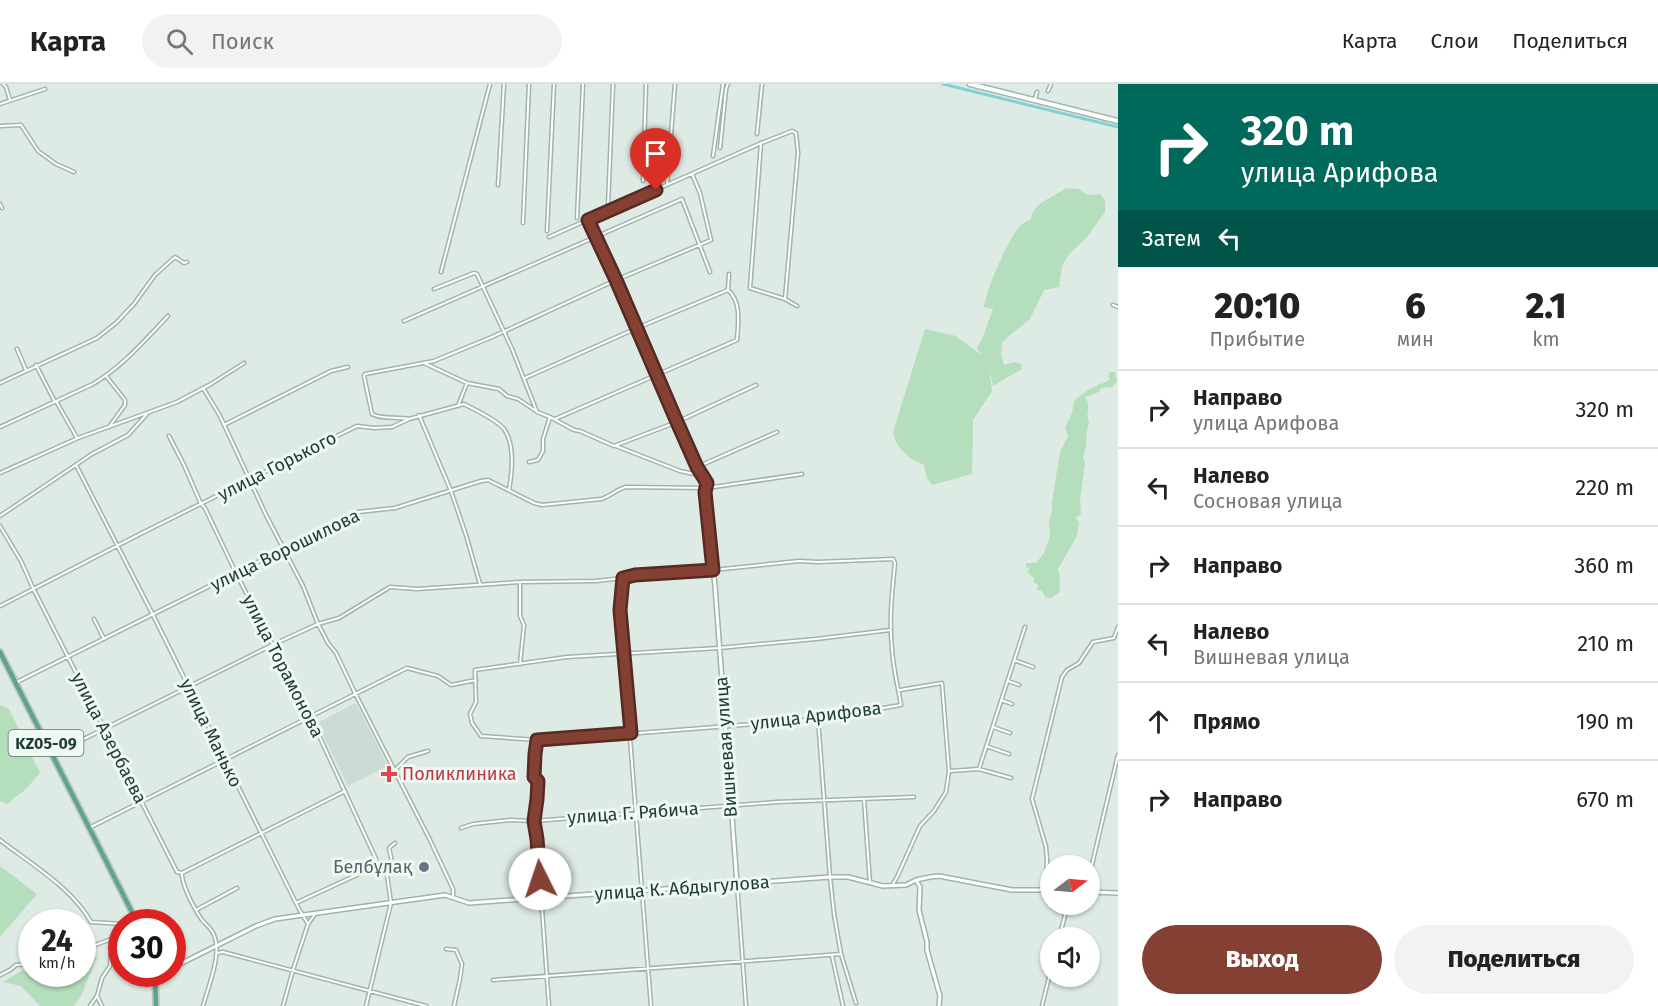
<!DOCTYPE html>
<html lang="ru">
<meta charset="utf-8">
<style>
body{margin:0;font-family:"Fira Sans",sans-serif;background:#f2f2f2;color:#222;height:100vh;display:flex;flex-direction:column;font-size:22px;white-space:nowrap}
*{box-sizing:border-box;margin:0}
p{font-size:20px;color:#767676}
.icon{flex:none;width:33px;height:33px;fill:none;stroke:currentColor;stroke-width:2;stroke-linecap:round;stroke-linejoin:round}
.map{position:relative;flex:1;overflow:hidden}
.drawer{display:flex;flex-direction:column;background:#fff;width:540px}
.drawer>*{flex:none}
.guide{background:#00695c;color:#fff;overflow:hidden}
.needle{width:39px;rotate:74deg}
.controls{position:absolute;left:1040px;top:771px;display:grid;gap:12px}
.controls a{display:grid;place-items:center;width:60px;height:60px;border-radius:50%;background:#fff;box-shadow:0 2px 4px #0004;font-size:30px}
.speed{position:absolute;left:18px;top:825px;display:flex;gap:12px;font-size:30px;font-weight:700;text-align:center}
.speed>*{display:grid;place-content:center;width:78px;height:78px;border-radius:50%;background:#fff;box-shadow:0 2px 4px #0004;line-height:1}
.speed small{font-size:15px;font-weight:400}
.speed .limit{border:9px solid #d22;background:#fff;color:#111}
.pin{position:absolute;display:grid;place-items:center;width:51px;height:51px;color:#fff;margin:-62px -26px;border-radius:50% 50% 50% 0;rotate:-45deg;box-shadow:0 0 6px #0007}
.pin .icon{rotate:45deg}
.me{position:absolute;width:66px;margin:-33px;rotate:356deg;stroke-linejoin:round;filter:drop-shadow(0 0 4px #0008)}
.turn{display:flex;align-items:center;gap:21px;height:126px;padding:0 24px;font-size:27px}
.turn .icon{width:78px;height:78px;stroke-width:2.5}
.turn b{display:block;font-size:42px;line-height:51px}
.then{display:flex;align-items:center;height:57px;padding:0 24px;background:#0003;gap:12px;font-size:22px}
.eta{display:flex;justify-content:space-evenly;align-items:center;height:102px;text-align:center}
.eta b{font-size:36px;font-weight:800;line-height:42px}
.primary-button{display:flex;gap:12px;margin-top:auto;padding:12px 24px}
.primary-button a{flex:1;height:69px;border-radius:36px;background:#854034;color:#fff;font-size:24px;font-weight:800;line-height:69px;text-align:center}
.primary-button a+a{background:#f2f2f2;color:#222}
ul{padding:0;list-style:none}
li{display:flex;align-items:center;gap:18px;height:78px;padding:0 24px;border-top:2px solid #e0e0e0}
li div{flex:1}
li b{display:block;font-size:22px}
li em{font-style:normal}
header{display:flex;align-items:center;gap:36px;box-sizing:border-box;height:84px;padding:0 30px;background:#fff;border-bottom:2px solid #e0e0e0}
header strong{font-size:28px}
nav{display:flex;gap:33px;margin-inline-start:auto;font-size:21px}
.search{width:420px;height:54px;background:#f2f2f2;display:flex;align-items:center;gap:15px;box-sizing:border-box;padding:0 21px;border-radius:33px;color:#767676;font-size:22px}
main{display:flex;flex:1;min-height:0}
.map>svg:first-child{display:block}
.built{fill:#ccdbd3}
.green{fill:#b5debc}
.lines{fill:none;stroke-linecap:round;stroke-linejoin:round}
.canal{stroke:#81d0d5;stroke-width:3}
.minor-casing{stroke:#a1b3ab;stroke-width:5}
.tertiary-casing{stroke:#a1b3ab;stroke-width:6}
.secondary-casing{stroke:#9cb8ab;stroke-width:7}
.primary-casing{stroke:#c0c8c5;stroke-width:8}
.minor{stroke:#fff;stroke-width:2}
.tertiary{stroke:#fff;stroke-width:3}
.secondary{stroke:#fff;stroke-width:4}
.primary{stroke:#5fa48c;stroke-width:4.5}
.route-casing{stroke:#562a22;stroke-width:15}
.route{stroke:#854034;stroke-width:10}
.health-dot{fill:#e0444e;stroke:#eff8f2;stroke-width:2}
.worship-dot{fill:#6b7280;stroke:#eff8f2;stroke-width:2}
.labels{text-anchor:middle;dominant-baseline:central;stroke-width:6;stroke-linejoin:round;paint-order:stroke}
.shield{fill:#eff8f2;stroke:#5d746b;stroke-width:1.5}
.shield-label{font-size:16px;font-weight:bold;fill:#1e3c31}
.street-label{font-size:18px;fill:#1e3c31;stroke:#eff8f2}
.health-label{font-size:18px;fill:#be3a42;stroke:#eff8f2;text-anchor:start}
.worship-label{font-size:18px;fill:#5b616d;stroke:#eff8f2;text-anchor:end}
</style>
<header>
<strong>Карта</strong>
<div class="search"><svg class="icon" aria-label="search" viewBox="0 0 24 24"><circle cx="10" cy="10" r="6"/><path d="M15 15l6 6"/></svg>Поиск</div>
<nav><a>Карта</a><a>Слои</a><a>Поделиться</a></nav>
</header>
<main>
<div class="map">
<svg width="1118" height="922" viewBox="0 0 1118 922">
<rect width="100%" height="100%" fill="#deebe4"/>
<path class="built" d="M356 619 388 682 348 702 317 639Z"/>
<path class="green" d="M1066 104 1078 105 1088 111 1100 110 1105 116V128L1087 153 1069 170 1062 182 1059 203 1044 206 1030 235 1002 258 1001 270 1004 281 1014 278 1021 280 1022 285 993 302 989 283 992 307 973 336 972 390 932 401 927 394 924 381C907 373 897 366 893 348L925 245 956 252 981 271 977 264 982 255 993 225 984 223C986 206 1007 157 1019 143 1022 139 1026 138 1031 135 1033 118 1053 114 1066 104Z
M1110 288H1115L1117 297 1112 303 1101 304 1099 308 1085 313C1093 326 1084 328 1089 338 1085 349 1088 362 1083 373L1085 379 1080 417 1081 430 1075 434 1079 438 1077 452 1058 485C1061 493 1059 499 1060 508L1051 514 1045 513 1042 507 1037 506 1038 501 1034 498V494L1027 488 1030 485 1026 483V479H1036L1044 469 1050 452 1049 437 1052 426V418L1060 368 1068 352 1065 343 1072 329 1074 317C1085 306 1096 302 1110 296L1108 292Z
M0 621 9 625 40 689 26 705 7 720 0 717Z
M0 782 37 810 0 853Z
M97 872 82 910 74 922H40L21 902 3 898 21 887 31 885 32 890H82L83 875Z"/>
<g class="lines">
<path class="canal" d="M943 0 1118 43"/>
<g class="minor-casing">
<path id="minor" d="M3 0 6 3 10 16
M1048 7 1051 0
M1035 15 1037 8
M0 20 45 5
M0 42 21 41 38 67 56 80 74 88
M757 50 762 0
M761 59 750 204 785 215 797 222
M720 64 726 5 728 0
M713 72 723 0
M643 97 646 0
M498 101 504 0
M667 101 675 0
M0 120 2 124
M608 122 613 0
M577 134 583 0
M523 139 529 0
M547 147 554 0
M549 153 759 60 792 47 796 49 798 69 785 215
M441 188 490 0
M434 205 474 189 477 190 512 265 537 328 550 333
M728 206 729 190
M1113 221 1118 223
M404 237 682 115 710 188
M17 265 26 286
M424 279 467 299 499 305 507 312 518 315 536 327
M36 281 55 318
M106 292 125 316V321L109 343
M525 294 637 244 728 206C742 218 738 240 737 256L555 335
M0 299 97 254 116 239 134 220 155 191 175 173 184 179 187 178
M203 304 220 332 266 431 303 502 318 540 328 559 336 569 355 609 430 756 453 805V813
M56 317 77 354
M458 322 467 299
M419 331 451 407 466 451 480 500
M409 335C397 332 382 336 372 330L364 292 365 290 434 277 492 253 616 196 711 156 700 109 692 90
M224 341 331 287 348 283
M0 343 93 300C122 283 145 256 168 232
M169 352 184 381 201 420 205 424 236 489 315 643 376 775 377 782
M616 362 680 387 704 392
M529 378 538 376 543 367V355L550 333 574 346 580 347 614 362 677 338 756 301
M76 381 153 531 299 825 308 840 293 886 283 922
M697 383 777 348
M0 389 78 354 177 318 211 300 244 279
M0 432 92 370 128 351 147 330
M0 442 21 477 33 504 177 788 182 789C181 800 195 826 202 836 207 842 213 845 215 854 221 873 208 903 203 922
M623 494 620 526 651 922
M520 498V532L524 541 520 580
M0 522 142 449 357 342 374 344 392 343 409 335 464 320C475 326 496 335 504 345 515 360 512 389 509 406
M94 535 104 555
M1014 576 1033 583
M1008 597 1019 601
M17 598 358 428 395 424 481 397 488 396 534 419 542 421 601 415C611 412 617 405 626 403L707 404 802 390
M1001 616 1012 620
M818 635 830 793 834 830 841 870 856 919
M993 643 1010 649
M537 656 535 670 534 693 538 697 537 715 534 737 537 755 549 922
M986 662 1009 670
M52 671 272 561 318 540 339 534 390 503 417 505 520 498 596 497 623 494 635 491 713 486 799 477 818 478 893 475 895 479C892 508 889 536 892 565 893 584 898 602 901 621L818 635 563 655 537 656 481 652 472 639 470 630 476 618 475 586 567 573 719 564 816 555 890 546
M979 685 1011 694
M394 687 408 673 428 667
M949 687 979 685 1025 543
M864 715 870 799
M89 744 407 584 438 592 451 601 476 596
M461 744 473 740 510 736 534 737 777 718 914 713
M0 756C31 780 72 804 91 838L122 840
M384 786 392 778 389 764 395 759
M182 789 345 707
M1089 793 1118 671
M737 800 746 922
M892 802 898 791 920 742 934 727 946 708 949 687 942 599 900 606
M1046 806 1047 776 1046 763 1032 715 1062 593 1067 586 1079 579 1093 558 1114 554 1118 543
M296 819 374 783 381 784 387 791 391 819 366 922
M196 826 237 804
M308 840 315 830
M1059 854 1068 820
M446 865 456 866 462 880 460 895 454 922
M82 866 122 851
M217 869 223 868 426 922
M832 872 843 922
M0 891 10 886 16 881 32 880
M493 896 841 870
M97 912 102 922
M90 922 97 912 102 894 110 882 112 854
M1042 922 1050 889"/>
</g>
<g class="tertiary-casing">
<path id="tertiary" d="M588 136 616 196 677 338 697 383 707 399 705 408 715 502 737 800
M916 796 920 803 919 826 927 858V866L940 912 939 922
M1089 808 1118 809
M172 884 256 842 275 835 445 811 469 819 830 793H848L883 802 906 801 916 796 930 793 939 792 1012 806H1050"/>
</g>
<g class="secondary-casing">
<path id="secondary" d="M970 0 1118 37"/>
</g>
<g class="primary-casing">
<path id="primary" d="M0 568 137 838
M155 890 156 922"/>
</g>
<use href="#minor" class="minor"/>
<use href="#tertiary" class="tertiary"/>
<use href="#secondary" class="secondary"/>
<use href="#primary" class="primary"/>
</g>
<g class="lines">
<g class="route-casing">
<path id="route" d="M540 795 537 755 534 737 537 715 538 697 534 693 535 670 537 656 631 649 620 526 623 494 635 491 713 486 705 408 707 399 697 383 677 338 616 196 588 136 656 106"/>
</g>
<use href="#route" class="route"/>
</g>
<path class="health-dot" d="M386 681h6v6h6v6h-6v6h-6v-6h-6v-6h6z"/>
<circle class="worship-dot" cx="424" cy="783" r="6"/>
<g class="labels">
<rect class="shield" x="8.5" y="646" width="75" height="26" rx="4.5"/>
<g class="shield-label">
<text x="46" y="659">KZ05-09</text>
</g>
<g class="street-label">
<text transform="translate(277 382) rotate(-27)">улица Горького</text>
<text transform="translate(285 466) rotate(-26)">улица Ворошилова</text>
<text transform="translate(283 582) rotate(63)">улица Торамонова</text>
<text transform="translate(816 632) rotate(-7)">улица Арифова</text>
<text transform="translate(211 649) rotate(64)">улица Манько</text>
<text transform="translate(109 654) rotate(63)">улица Азербаева</text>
<text transform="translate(726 663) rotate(-94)">Вишневая улица</text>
<text transform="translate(633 729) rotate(-4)">улица Г. Рябича</text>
<text transform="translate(682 804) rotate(-4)">улица К. Абдыгулова</text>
</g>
<g class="health-label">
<text x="402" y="690">Поликлиника</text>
</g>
<g class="worship-label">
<text x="412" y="783">Белбұлақ</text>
</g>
</g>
</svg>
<div class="controls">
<a><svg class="needle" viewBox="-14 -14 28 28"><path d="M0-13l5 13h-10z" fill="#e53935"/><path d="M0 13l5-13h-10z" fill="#767676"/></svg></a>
<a><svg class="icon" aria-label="sound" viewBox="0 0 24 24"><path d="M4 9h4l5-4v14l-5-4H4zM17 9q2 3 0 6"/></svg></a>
</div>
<div class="speed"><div>24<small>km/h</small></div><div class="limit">30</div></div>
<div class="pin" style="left:656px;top:106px;background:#d93025"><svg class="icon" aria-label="arrive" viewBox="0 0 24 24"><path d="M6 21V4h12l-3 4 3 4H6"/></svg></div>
<svg class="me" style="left:540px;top:795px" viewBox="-20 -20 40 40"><circle r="19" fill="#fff"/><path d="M0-13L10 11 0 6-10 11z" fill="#854034"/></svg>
</div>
<section class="drawer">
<div class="guide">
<div class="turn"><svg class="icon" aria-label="right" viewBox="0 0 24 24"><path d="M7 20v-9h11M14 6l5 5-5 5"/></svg><div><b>320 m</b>улица Арифова</div></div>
<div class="then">Затем<svg class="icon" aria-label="left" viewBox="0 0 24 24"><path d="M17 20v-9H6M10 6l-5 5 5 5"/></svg></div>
</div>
<div class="eta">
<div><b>20:10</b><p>Прибытие</p></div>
<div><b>6</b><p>мин</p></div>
<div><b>2.1</b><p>km</p></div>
</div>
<ul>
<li><svg class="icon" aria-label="right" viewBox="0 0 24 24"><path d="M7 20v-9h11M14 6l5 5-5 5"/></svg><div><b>Направо</b><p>улица Арифова</p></div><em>320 m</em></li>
<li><svg class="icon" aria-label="left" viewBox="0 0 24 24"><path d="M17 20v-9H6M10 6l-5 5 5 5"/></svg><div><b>Налево</b><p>Сосновая улица</p></div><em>220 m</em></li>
<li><svg class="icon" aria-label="right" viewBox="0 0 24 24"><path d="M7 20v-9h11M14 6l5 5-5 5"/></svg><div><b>Направо</b></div><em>360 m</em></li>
<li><svg class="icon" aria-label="left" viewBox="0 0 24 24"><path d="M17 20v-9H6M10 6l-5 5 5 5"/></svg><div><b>Налево</b><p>Вишневая улица</p></div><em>210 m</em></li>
<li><svg class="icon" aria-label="ahead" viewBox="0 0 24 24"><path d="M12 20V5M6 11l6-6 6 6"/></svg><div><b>Прямо</b></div><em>190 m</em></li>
<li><svg class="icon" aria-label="right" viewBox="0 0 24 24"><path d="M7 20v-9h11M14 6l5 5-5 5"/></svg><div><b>Направо</b></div><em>670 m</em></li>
</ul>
<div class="primary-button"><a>Выход</a><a>Поделиться</a></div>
</section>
</main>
